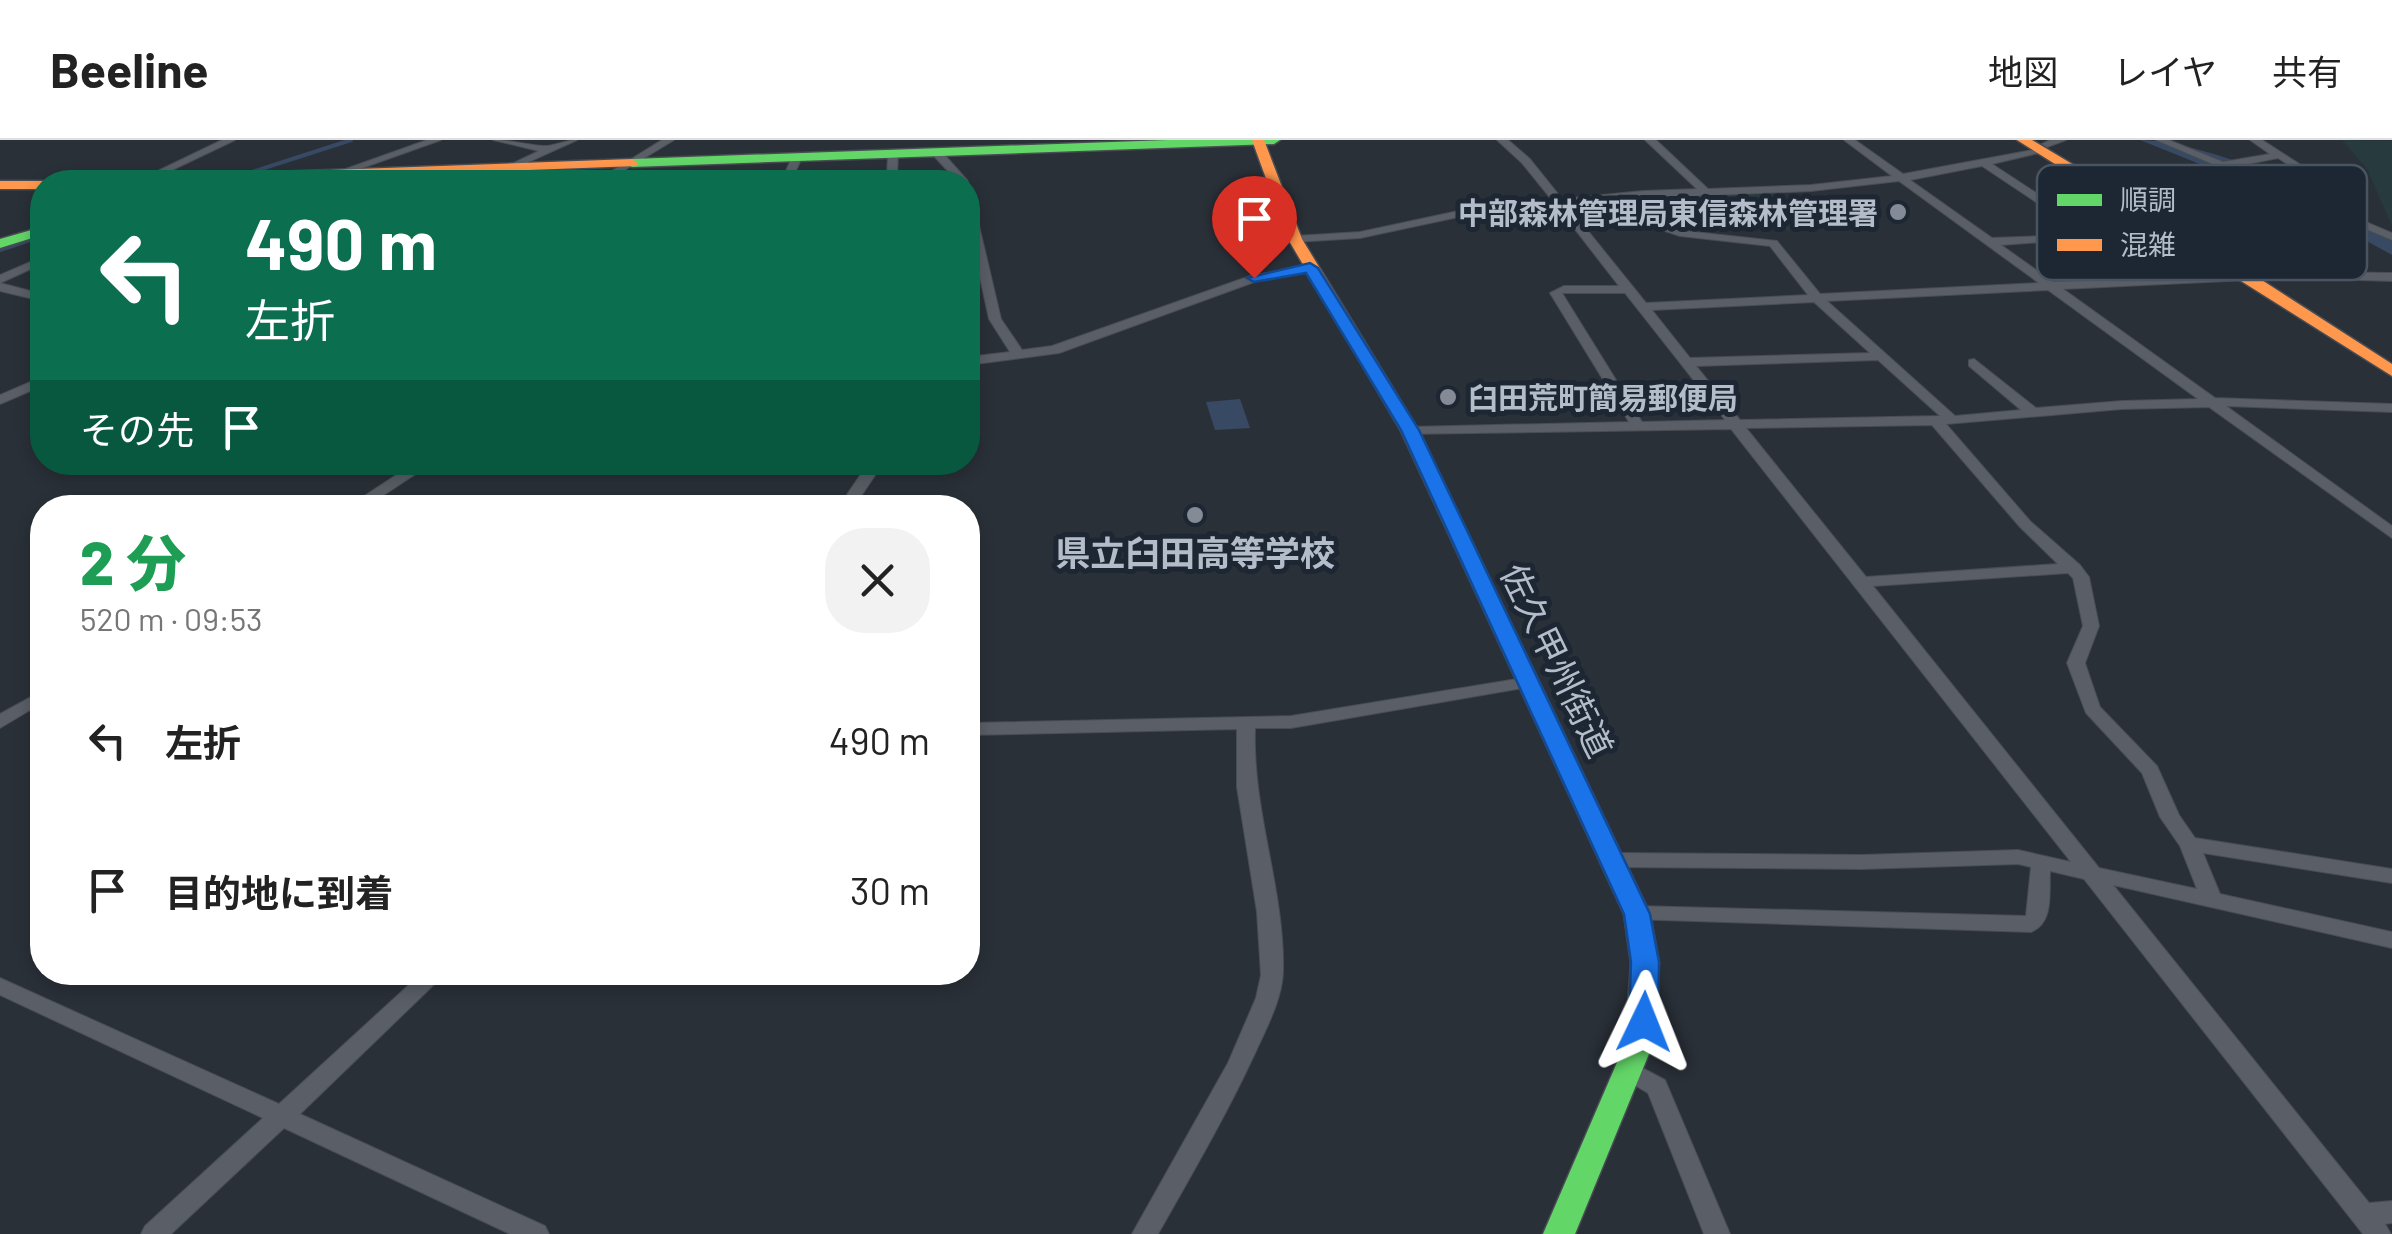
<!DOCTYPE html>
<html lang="ja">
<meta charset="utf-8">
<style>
body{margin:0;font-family:Barlow,"Noto Sans JP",sans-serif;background:#f2f2f2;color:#222;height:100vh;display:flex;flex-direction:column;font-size:38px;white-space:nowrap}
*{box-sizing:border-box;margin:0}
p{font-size:32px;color:#767676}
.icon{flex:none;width:55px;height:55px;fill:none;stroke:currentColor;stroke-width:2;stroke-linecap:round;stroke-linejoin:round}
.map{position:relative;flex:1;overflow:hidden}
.side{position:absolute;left:30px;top:355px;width:950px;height:490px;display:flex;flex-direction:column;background:#fff;border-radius:40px;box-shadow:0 5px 15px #0003}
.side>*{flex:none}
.guide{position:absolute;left:30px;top:30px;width:950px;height:305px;border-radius:40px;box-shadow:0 5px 15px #0003;background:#0b6e4f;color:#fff;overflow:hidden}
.pin{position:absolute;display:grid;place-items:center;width:85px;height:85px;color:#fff;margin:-102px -42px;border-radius:50% 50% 50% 0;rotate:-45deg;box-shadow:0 0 10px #0007}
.pin .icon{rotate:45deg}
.me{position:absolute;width:110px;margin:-55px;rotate:2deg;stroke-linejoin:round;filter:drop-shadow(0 0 8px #0008)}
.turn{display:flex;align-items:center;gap:35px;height:210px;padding:0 50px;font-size:45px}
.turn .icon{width:130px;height:130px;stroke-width:2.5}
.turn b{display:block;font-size:70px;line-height:85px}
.then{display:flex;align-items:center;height:95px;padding:0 50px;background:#0003;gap:20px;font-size:38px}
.round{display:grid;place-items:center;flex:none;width:105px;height:105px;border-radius:40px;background:#f2f2f2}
.head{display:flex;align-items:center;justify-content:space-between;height:170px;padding:0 50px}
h1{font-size:60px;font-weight:800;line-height:75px;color:#1e9e55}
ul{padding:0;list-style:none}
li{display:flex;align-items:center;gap:30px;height:150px;padding:0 50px}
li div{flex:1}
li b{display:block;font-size:38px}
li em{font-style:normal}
header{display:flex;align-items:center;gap:60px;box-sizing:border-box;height:140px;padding:0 50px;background:#fff;border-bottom:2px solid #e0e0e0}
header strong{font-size:48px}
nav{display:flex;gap:55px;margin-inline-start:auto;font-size:35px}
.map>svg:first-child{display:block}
.green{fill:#273a3e}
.water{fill:#384963}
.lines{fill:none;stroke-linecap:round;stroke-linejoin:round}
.stream{stroke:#384963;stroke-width:4}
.river{fill:#384963;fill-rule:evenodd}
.street-casing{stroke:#484c53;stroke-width:2}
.fast-casing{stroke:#484c53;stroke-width:3}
.slow-casing{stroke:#484c53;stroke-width:3}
.street{fill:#5a5e66;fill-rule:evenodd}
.fast{fill:#63d668;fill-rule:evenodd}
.slow{fill:#ff974d;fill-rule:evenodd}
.route{fill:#1a73e8;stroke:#114b97;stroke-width:2.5}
.poi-dot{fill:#848b96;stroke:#1d2633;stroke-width:4}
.labels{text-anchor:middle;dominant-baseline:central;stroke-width:10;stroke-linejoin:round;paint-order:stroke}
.far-poi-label{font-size:30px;font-weight:bold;fill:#b4bcc9;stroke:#1d2633;text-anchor:end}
.poi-label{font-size:35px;font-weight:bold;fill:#b4bcc9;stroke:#1d2633}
.street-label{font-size:35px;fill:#b4bcc9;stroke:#1d2633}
.key{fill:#1d2633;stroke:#4a5360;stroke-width:2.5}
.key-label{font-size:28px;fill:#b4bcc9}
</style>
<header>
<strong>Beeline</strong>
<nav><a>地図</a><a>レイヤ</a><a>共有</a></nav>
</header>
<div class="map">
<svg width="2392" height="1094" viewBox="0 0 2392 1094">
<rect width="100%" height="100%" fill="#2a3038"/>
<path class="green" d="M2342 0 2392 1V86L2367 29Z
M1770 51 1804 91 1718 87 1682 54Z"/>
<path class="water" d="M1240 259 1250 288 1215 290 1206 262Z"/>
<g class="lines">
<path class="stream" d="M243 35 351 0
M0 110 42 96"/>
<path class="river" d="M2140 0C2205 0 2339 59 2392 97V115L2302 65Z"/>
<g class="street-casing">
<path id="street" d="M222 0H235L147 42 137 41Z
M427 0H441L323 42H309Z
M493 0C511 0 527 5 544 6 555 6 565 0 577 0L485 42H473L539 11Z
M662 0H674L605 42H594Z
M1497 0H1508L1530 19 1562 59 1643 51 1697 49 1645 0H1656L1708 49 1811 45 1892 36 1844 0H1855L1903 34 2043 8V12L1992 24 2065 72V76H2057L1982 26 1910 40 1992 98 2073 95 2075 97 2069 100 2001 105 2053 142 2251 134 2253 136 2247 140 2063 149 2215 258 2392 264V272L2226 266 2392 386V398L2209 267 2122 269 1946 284 2030 381 2080 425 2089 437 2099 486 2085 523 2100 567 2157 626 2179 675 2195 698 2392 729V743L2203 713 2220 754 2392 792V808L2113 745 2369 1063 2392 1061V1083L2385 1084 2391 1094H2363L2084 739 2050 731C2049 753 2054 783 2031 792L1630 779 1627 774 1630 769 1637 766 2026 776 2031 727 2018 724 1862 729 1615 727 1608 725 1605 720 1608 715 1615 713 1862 715 2018 710 2071 722 1731 289 1405 294V288L1410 287 1629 282 1550 153 1564 146H1619L1557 66 1463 76 1360 98 1295 102 1289 99 1295 96 1360 92 1463 70 1552 60 1522 23ZM1899 41 2039 143 1820 154 1777 101 1685 91 1658 82 1623 59 1811 51ZM1611 61 1650 86 1680 96 1770 106 1808 155 1646 163 1567 65ZM2048 150 2198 259 2122 261 2036 268 1974 219 1969 220V226L2021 270 1955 276 1827 161ZM1562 153H1625L1725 280 1642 282ZM1814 162 1870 213 1690 218 1652 170ZM1878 220 1940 276 1740 280 1696 226ZM1932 285 2020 387 2058 424 1866 437 1746 288ZM2068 433 2073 438 2083 486 2067 523 2086 573 2142 633 2160 677 2180 706 2197 749 2099 728 1873 446Z
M2050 0H2066L2047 7 2042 4Z
M2156 0H2169L2223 22 2270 14 2250 0H2262L2315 34 2276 44 2392 93V100ZM2278 18 2301 33 2268 41 2233 27Z
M893 11 898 14 897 37 892 42H882L887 36 888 14Z
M933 11H941L967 40 968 42V43L958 42 933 15Z
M793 15 802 17 791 42H781Z
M968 57 973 60 1001 179 1022 210 1052 206 1250 136 1310 125 1316 128 1257 141 1059 213 968 225V217L1010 212 989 179 968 82Z
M42 117V124L0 143V135Z
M2261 131 2392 133V141L2257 137V133Z
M0 143 42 154V161L0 151Z
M42 237V246L0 264V255Z
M416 322H434L364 368H346Z
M869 322H884L853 368H838Z
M1529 537 1538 542 1535 546 1291 588H1255C1252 672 1285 750 1283 832 1282 859 1267 887 1256 911 1227 974 1192 1034 1158 1094H1132L1228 923 1256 858 1261 835 1257 772 1237 647V589L968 595V583L1291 576Z
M42 551V563L0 588V574Z
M423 832H447L300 974 545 1086 549 1094H510L284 988 171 1094H141L145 1086 263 978 0 855V838L279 964Z
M1631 922 1665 940 1730 1094H1704L1648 953 1623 938 1620 931 1623 924Z"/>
</g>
<g class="fast-casing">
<path id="fast" d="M1168 0H1280L1274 4 632 27 626 23 632 19Z
M42 87V95L0 108V99Z
M1530 539 1541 546 1650 774 1659 823 1653 904 1575 1094H1543L1625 904 1631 823 1624 774 1519 546Z"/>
</g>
<g class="slow-casing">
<path id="slow" d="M1252 0H1264L1302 99 1419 291 1541 546 1538 551 1530 553 1519 546 1401 291 1288 99Z
M2017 0H2032L2209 106 2392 224V236Z
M632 19 638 23 637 26 204 42H101L108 38Z
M0 41H42L47 42H42V49H0Z"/>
</g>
<use href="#street" class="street"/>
<use href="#fast" class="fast"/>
<use href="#slow" class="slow"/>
</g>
<path class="route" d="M1310 123 1318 128 1419 290 1650 774 1659 822 1658 882 1654 890H1633L1629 882 1631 822 1624 774 1401 290 1306 133 1254 142 1247 138Z"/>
<g class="poi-dot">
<circle cx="1898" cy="72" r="10"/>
<circle cx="1448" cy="257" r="10"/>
<circle cx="1195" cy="375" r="10"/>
</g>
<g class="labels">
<g class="far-poi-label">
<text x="1878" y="72">中部森林管理局東信森林管理署</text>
<text x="1468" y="257" text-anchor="start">臼田荒町簡易郵便局</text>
</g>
<g class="poi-label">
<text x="1195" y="412">県立臼田高等学校</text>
</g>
<g class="street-label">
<text transform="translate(1558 520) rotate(64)">佐久甲州街道</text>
</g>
</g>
<rect x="2037" y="25" width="330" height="115" rx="15" class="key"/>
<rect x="2057" y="54" width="45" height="12" fill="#63d668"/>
<rect x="2057" y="99" width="45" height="12" fill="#ff974d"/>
<g class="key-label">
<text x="2120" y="70">順調</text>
<text x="2120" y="115">混雑</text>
</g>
</svg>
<div class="pin" style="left:1254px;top:138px;background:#d93025"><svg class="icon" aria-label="arrive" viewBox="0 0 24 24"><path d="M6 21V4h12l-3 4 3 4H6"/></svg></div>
<svg class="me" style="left:1644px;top:882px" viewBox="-20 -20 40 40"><path d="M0-17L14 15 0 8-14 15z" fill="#1a73e8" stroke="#fff" stroke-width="4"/></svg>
<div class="guide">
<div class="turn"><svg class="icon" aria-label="left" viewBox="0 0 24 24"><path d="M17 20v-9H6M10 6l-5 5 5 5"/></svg><div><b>490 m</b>左折</div></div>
<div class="then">その先<svg class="icon" aria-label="arrive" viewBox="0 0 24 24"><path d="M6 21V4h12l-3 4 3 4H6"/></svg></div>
</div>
<section class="side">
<div class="head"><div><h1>2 分</h1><p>520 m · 09:53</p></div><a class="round"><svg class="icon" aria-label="close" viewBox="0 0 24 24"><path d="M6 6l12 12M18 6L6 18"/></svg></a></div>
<ul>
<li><svg class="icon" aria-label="left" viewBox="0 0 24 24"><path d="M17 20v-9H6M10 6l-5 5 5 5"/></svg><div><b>左折</b></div><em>490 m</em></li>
<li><svg class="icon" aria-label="arrive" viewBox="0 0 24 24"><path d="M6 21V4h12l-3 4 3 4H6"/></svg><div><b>目的地に到着</b></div><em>30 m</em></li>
</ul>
</section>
</div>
